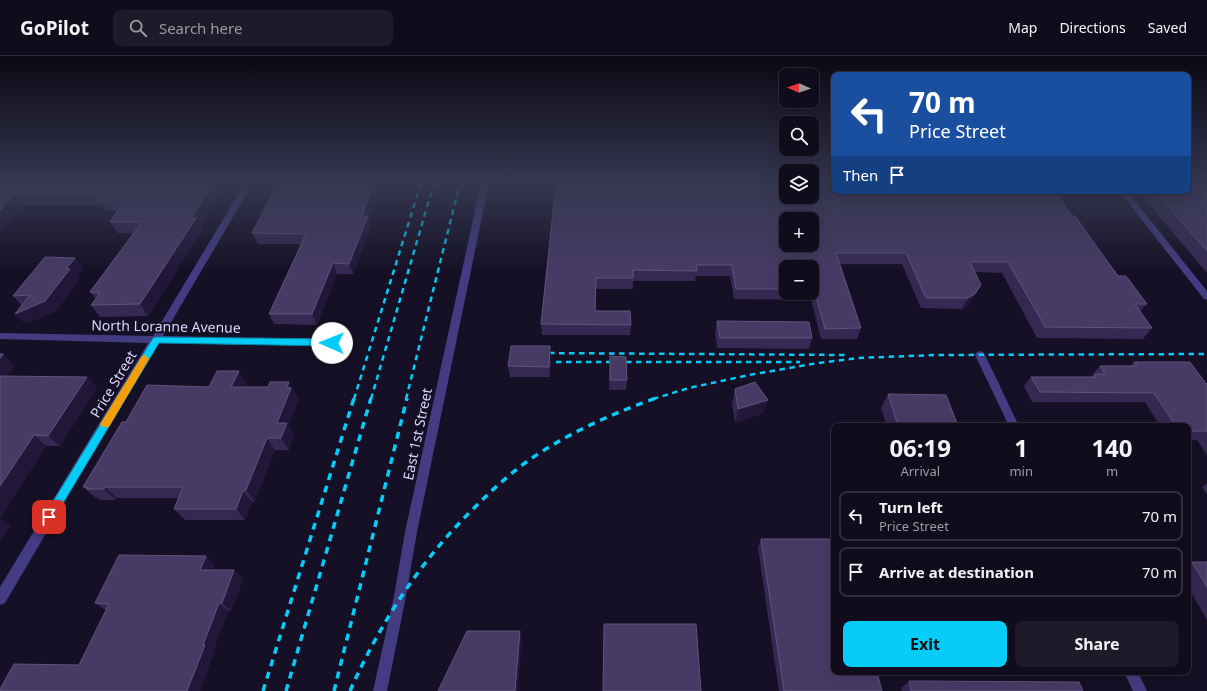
<!DOCTYPE html>
<meta charset="utf-8">
<style>
body{margin:0;font-family:"Noto Sans",sans-serif;background:#1e1a29;color:#f1f3f6;height:100vh;display:flex;flex-direction:column;font-size:15px;white-space:nowrap}
*{box-sizing:border-box;margin:0}
p{font-size:13px;color:#9c9ba3}
.icon{flex:none;width:22px;height:22px;fill:none;stroke:currentColor;stroke-width:2;stroke-linecap:round;stroke-linejoin:round}
.map{position:relative;flex:1;overflow:hidden}
.side{position:absolute;left:831px;top:367px;width:360px;height:252px;display:flex;flex-direction:column;background:#100c1c;border-radius:8px;box-shadow:0 4px 16px #0002,0 0 0 1px #302c3b}
.side>*{flex:none}
.hud{position:absolute;left:831px;top:16px;width:360px;height:122px;border-radius:8px;box-shadow:0 4px 16px #0002,0 0 0 1px #302c3b;background:#1a4fa0;color:#fff;overflow:hidden}
.needle{width:26px;rotate:272deg}
.controls{position:absolute;left:779px;top:12px;display:grid;gap:8px}
.controls a{display:grid;place-items:center;width:40px;height:40px;border-radius:8px;background:#100c1c;box-shadow:0 4px 16px #0002,0 0 0 1px #302c3b;font-size:20px}
.pin{position:absolute;display:grid;place-items:center;width:34px;height:34px;color:#fff;margin:-17px;border-radius:8px;box-shadow:0 2px 6px #0006}
.me{position:absolute;width:44px;margin:-22px;rotate:271deg;stroke-linejoin:round;filter:drop-shadow(0 0 3px #0008)}
.turn{display:flex;align-items:center;gap:14px;height:84px;padding:0 12px;font-size:18px}
.turn .icon{width:52px;height:52px;stroke-width:2.5}
.turn b{display:block;font-size:28px;line-height:34px}
.then{display:flex;align-items:center;height:38px;padding:0 12px;background:#0003;gap:8px;font-size:15px}
.eta{display:flex;justify-content:space-evenly;align-items:center;height:68px;text-align:center}
.eta b{font-size:24px;font-weight:700;line-height:28px}
.action{display:flex;gap:8px;margin-top:auto;padding:8px 12px}
.action a{flex:1;height:46px;border-radius:8px;background:#07ccf8;color:#111;font-size:16px;font-weight:700;line-height:46px;text-align:center}
.action a+a{background:#1e1a29;color:#f1f3f6}
ul{padding:0;list-style:none}
li{display:flex;align-items:center;gap:12px;height:50px;margin:0 8px 6px;padding:0 4px;border:2px solid #302c3b;border-radius:8px}
li div{flex:1}
li b{display:block;font-size:15px}
li em{font-style:normal}
header{display:flex;align-items:center;gap:24px;box-sizing:border-box;height:56px;padding:0 20px;background:#100c1c;border-bottom:1px solid #302c3b}
header strong{font-size:19px}
nav{display:flex;gap:22px;margin-inline-start:auto;font-size:14px}
.search{width:280px;height:36px;background:#1e1a29;display:flex;align-items:center;gap:10px;box-sizing:border-box;padding:0 14px;border-radius:8px;color:#9c9ba3;font-size:15px}
.map>svg:first-child{display:block}
.lines{fill:none;stroke-linecap:round;stroke-linejoin:round}
.minor{fill:#443c83;fill-rule:evenodd}
.rail-far1{stroke:#07ccf8;stroke-width:2.5;stroke-dasharray:5.5 4.5;stroke-linecap:butt}
.rail{stroke:#07ccf8;stroke-width:3.5;stroke-dasharray:7 6;stroke-linecap:butt}
.wall{fill:#352953;fill-rule:evenodd}
.shaded-wall{fill:#201739}
.building{fill:#473b65;stroke:#5e547d;fill-rule:evenodd}
.route{fill:#07ccf8;stroke:#0585a1}
.slow{fill:#f59e0b}
.labels{text-anchor:middle;dominant-baseline:central;stroke-width:4;stroke-linejoin:round;paint-order:stroke}
.street-label{font-size:14px;fill:#ddd5fe;stroke:#151025}
</style>
<header>
<strong>GoPilot</strong>
<div class="search"><svg class="icon" aria-label="search" viewBox="0 0 24 24"><circle cx="10" cy="10" r="6"/><path d="M15 15l6 6"/></svg>Search here</div>
<nav><a>Map</a><a>Directions</a><a>Saved</a></nav>
</header>
<div class="map">
<svg width="1207" height="635" viewBox="0 0 1207 635">
<rect width="100%" height="100%" fill="#151025"/>
<g class="lines">
<path class="minor" d="M245 127H253L163 280 332 283 335 284 337 287 335 290 158 287 5 547 0 549V531L148 287 0 283V277L153 280Z
M481 127H489L417 476 406 540 387 635H373L394 540 405 476Z
M1119 135H1127L1207 235V244L1204 243Z
M980 295 983 296 985 299 1019 370H1009L975 299 977 296Z
M1124 616H1138L1147 635H1133Z"/>
<path class="rail-far1" d="M539 297 845 299
M556 306H800
M354 343 421 127
M371 343 434 127
M406 343 460 127
M653 343 689 332 749 319 818 307 858 302 935 299 1207 298"/>
<path class="rail" d="M263 635 354 342
M286 635 371 342
M334 635 407 342
M350 635C381 565 421 504 475 451 495 431 515 413 538 398 575 374 614 357 656 342"/>
</g>
<path class="wall" d="M0 127H218L222 135 200 169 203 173 148 260 100 261 91 249 96 243 90 236 133 177H118L110 166 117 155H106L102 149H25Z
M556 127 1072 160 1118 220 1147 248 1140 255 1152 272 1143 283 1037 282 1002 217 975 216 969 249 962 253 921 252 902 208H840L861 272 857 283H821L811 244 734 243 730 220H696L695 225H633V233H596L595 255 631 269 630 279H542L541 268ZM786 211H812V237H786Z
M1207 127V217L1138 135H1188Z
M378 137 368 162 371 170 353 218H337L317 269 274 268 269 258 301 188H258L252 177Z
M75 202 83 212 77 221 79 224 55 256 25 268 22 250 13 240Z
M717 265 812 282 809 293 717 292 715 276Z
M0 298 15 310 7 320 87 321 97 332 60 390H46L0 462Z
M551 300 550 321H510L508 310Z
M610 300 627 324 626 334H609Z
M1134 306 1207 329V399L1197 384H1188V370H1160L1145 346H1032L1024 330 1031 321H1093L1092 319 1100 310H1130Z
M247 328 245 331 296 339V340L298 344 288 369 294 379 289 394H275L255 446H252L245 464H185L174 453 178 442H117L116 444H100L98 442H96L83 431 126 366 209 331Z
M735 333 764 357 735 367 732 347Z
M888 338 958 370H887L881 352Z
M1207 427V439L1202 431Z
M761 483 882 635H779L758 492Z
M1192 506H1207V564L1188 531V508Z
M215 509 213 514H234L243 523 231 555H228L213 595 214 596 200 635H0L79 609 106 554 95 547Z
M909 625 1083 635H902L901 632Z"/>
<path class="shaded-wall" d="M214 127H218L222 135 200 169 203 173 148 260 140 248 191 162Z
M374 127H375L378 137 368 162 371 170 353 218 349 208 362 160Z
M16 137 25 149 0 176V154Z
M75 202 83 212 77 221 79 224 55 256 25 268 15 258 66 213Z
M333 207 337 218 317 269 312 258Z
M975 238 969 249 962 253 968 242Z
M550 290 551 300 550 321 549 311Z
M3 298 15 310 0 330V302Z
M239 315 247 328 240 343 231 331Z
M87 321 97 332 60 390 48 380Z
M289 326 296 339V340L298 344 288 369 294 379 289 394 281 382 277 367 287 331Z
M768 344 764 357 735 367 738 353Z
M34 379 46 390 0 462V430Z
M267 382 275 394 255 446 246 434Z
M105 431 117 442 116 444 104 433Z
M243 435 252 446 245 464 236 453Z
M0 462 11 469 0 486Z
M206 500 215 509 210 522 200 514Z
M234 514 243 523 231 555 222 547Z
M219 547 228 555 213 595 214 596 200 635H187Z
M520 575 522 583 518 635H515Z"/>
<path class="building" d="M0 127H214L191 162H196L140 248 91 249 100 237 90 236 142 166H110L125 144H98L103 138 16 137 0 154Z
M278 127H374L362 160H368L349 208 333 207 312 258H269L306 178 252 177Z
M556 127H786V141H812V127H834V135H1055L1072 160H1075L1118 220H1126L1147 248H1135L1152 272 1045 271 1008 206H970L981 229 975 238 968 242H926L906 197H836L861 272 825 273 814 233H812V211H786V233H736L732 209H696L697 215 633 214V222H596L595 255H630L631 269 541 268ZM786 163H812V189H786Z
M1188 127H1207V195L1154 135H1188Z
M45 201 75 202 66 213H70L45 245 15 258 30 239 13 240Z
M717 265 809 266 812 282H720Z
M511 290H550L549 311 508 310Z
M0 298H3L0 302Z
M610 300 626 301 627 324H610Z
M1134 306H1190L1207 329V375H1188V370H1176L1154 337 1040 336 1031 321H1096L1095 318H1105L1100 310H1137Z
M217 315H239L231 331H268L270 326H289L287 331 291 332 277 367H287L281 382H267L246 434 243 435 236 453H174L183 431H105L104 433H87V431H83L122 366H126L147 329 209 331Z
M0 320 87 321 48 380 34 379 0 430Z
M755 326 768 344 738 353 735 333Z
M888 338 946 339 958 370H898Z
M761 483H834V616H877L882 635H784Z
M119 499 206 500 200 514H234L222 547H219L203 589H205L187 635H0V633L14 608 79 609 109 548 95 547Z
M1192 506H1207V531Z
M604 568H696L701 635H603Z
M467 575H520L515 635H438Z
M909 625 1079 626 1083 635H911Z"/>
<linearGradient id="sky" x2="0" y2="1"><stop stop-color="#0c0914"/><stop offset="0.59" stop-color="#353751"/><stop offset="1" stop-color="#353751" stop-opacity="0"/></linearGradient>
<rect width="1207" height="216" fill="url(#sky)"/>
<path class="route" d="M156 281 332 283 336 287 332 290 159 287 53 464 49 466 46 464 44 461 46 457 153 282Z"/>
<path class="slow" d="M145 299 149 303 109 371H102L100 368 102 365 142 300Z"/>
<g class="labels">
<g class="street-label">
<text transform="translate(166 270) rotate(1)">North Loranne Avenue</text>
<text transform="translate(113 328) rotate(-59)">Price Street</text>
<text transform="translate(417 378) rotate(-78)">East 1st Street</text>
</g>
</g>
</svg>
<div class="controls">
<a><svg class="needle" viewBox="-14 -14 28 28"><path d="M0-13l5 13h-10z" fill="#e53935"/><path d="M0 13l5-13h-10z" fill="#9c9ba3"/></svg></a>
<a><svg class="icon" aria-label="search" viewBox="0 0 24 24"><circle cx="10" cy="10" r="6"/><path d="M15 15l6 6"/></svg></a>
<a><svg class="icon" aria-label="layers" viewBox="0 0 24 24"><path d="M12 4l9 5-9 5-9-5zM3 14l9 5 9-5"/></svg></a>
<a>+</a>
<a>−</a>
</div>
<div class="pin" style="left:49px;top:461px;background:#d93025"><svg class="icon" aria-label="arrive" viewBox="0 0 24 24"><path d="M6 21V4h12l-3 4 3 4H6"/></svg></div>
<svg class="me" style="left:332px;top:287px" viewBox="-20 -20 40 40"><circle r="19" fill="#fff"/><path d="M0-13L10 11 0 6-10 11z" fill="#07ccf8"/></svg>
<div class="hud">
<div class="turn"><svg class="icon" aria-label="left" viewBox="0 0 24 24"><path d="M17 20v-9H6M10 6l-5 5 5 5"/></svg><div><b>70 m</b>Price Street</div></div>
<div class="then">Then<svg class="icon" aria-label="arrive" viewBox="0 0 24 24"><path d="M6 21V4h12l-3 4 3 4H6"/></svg></div>
</div>
<section class="side">
<div class="eta">
<div><b>06:19</b><p>Arrival</p></div>
<div><b>1</b><p>min</p></div>
<div><b>140</b><p>m</p></div>
</div>
<ul>
<li><svg class="icon" aria-label="left" viewBox="0 0 24 24"><path d="M17 20v-9H6M10 6l-5 5 5 5"/></svg><div><b>Turn left</b><p>Price Street</p></div><em>70 m</em></li>
<li><svg class="icon" aria-label="arrive" viewBox="0 0 24 24"><path d="M6 21V4h12l-3 4 3 4H6"/></svg><div><b>Arrive at destination</b></div><em>70 m</em></li>
</ul>
<div class="action"><a>Exit</a><a>Share</a></div>
</section>
</div>
